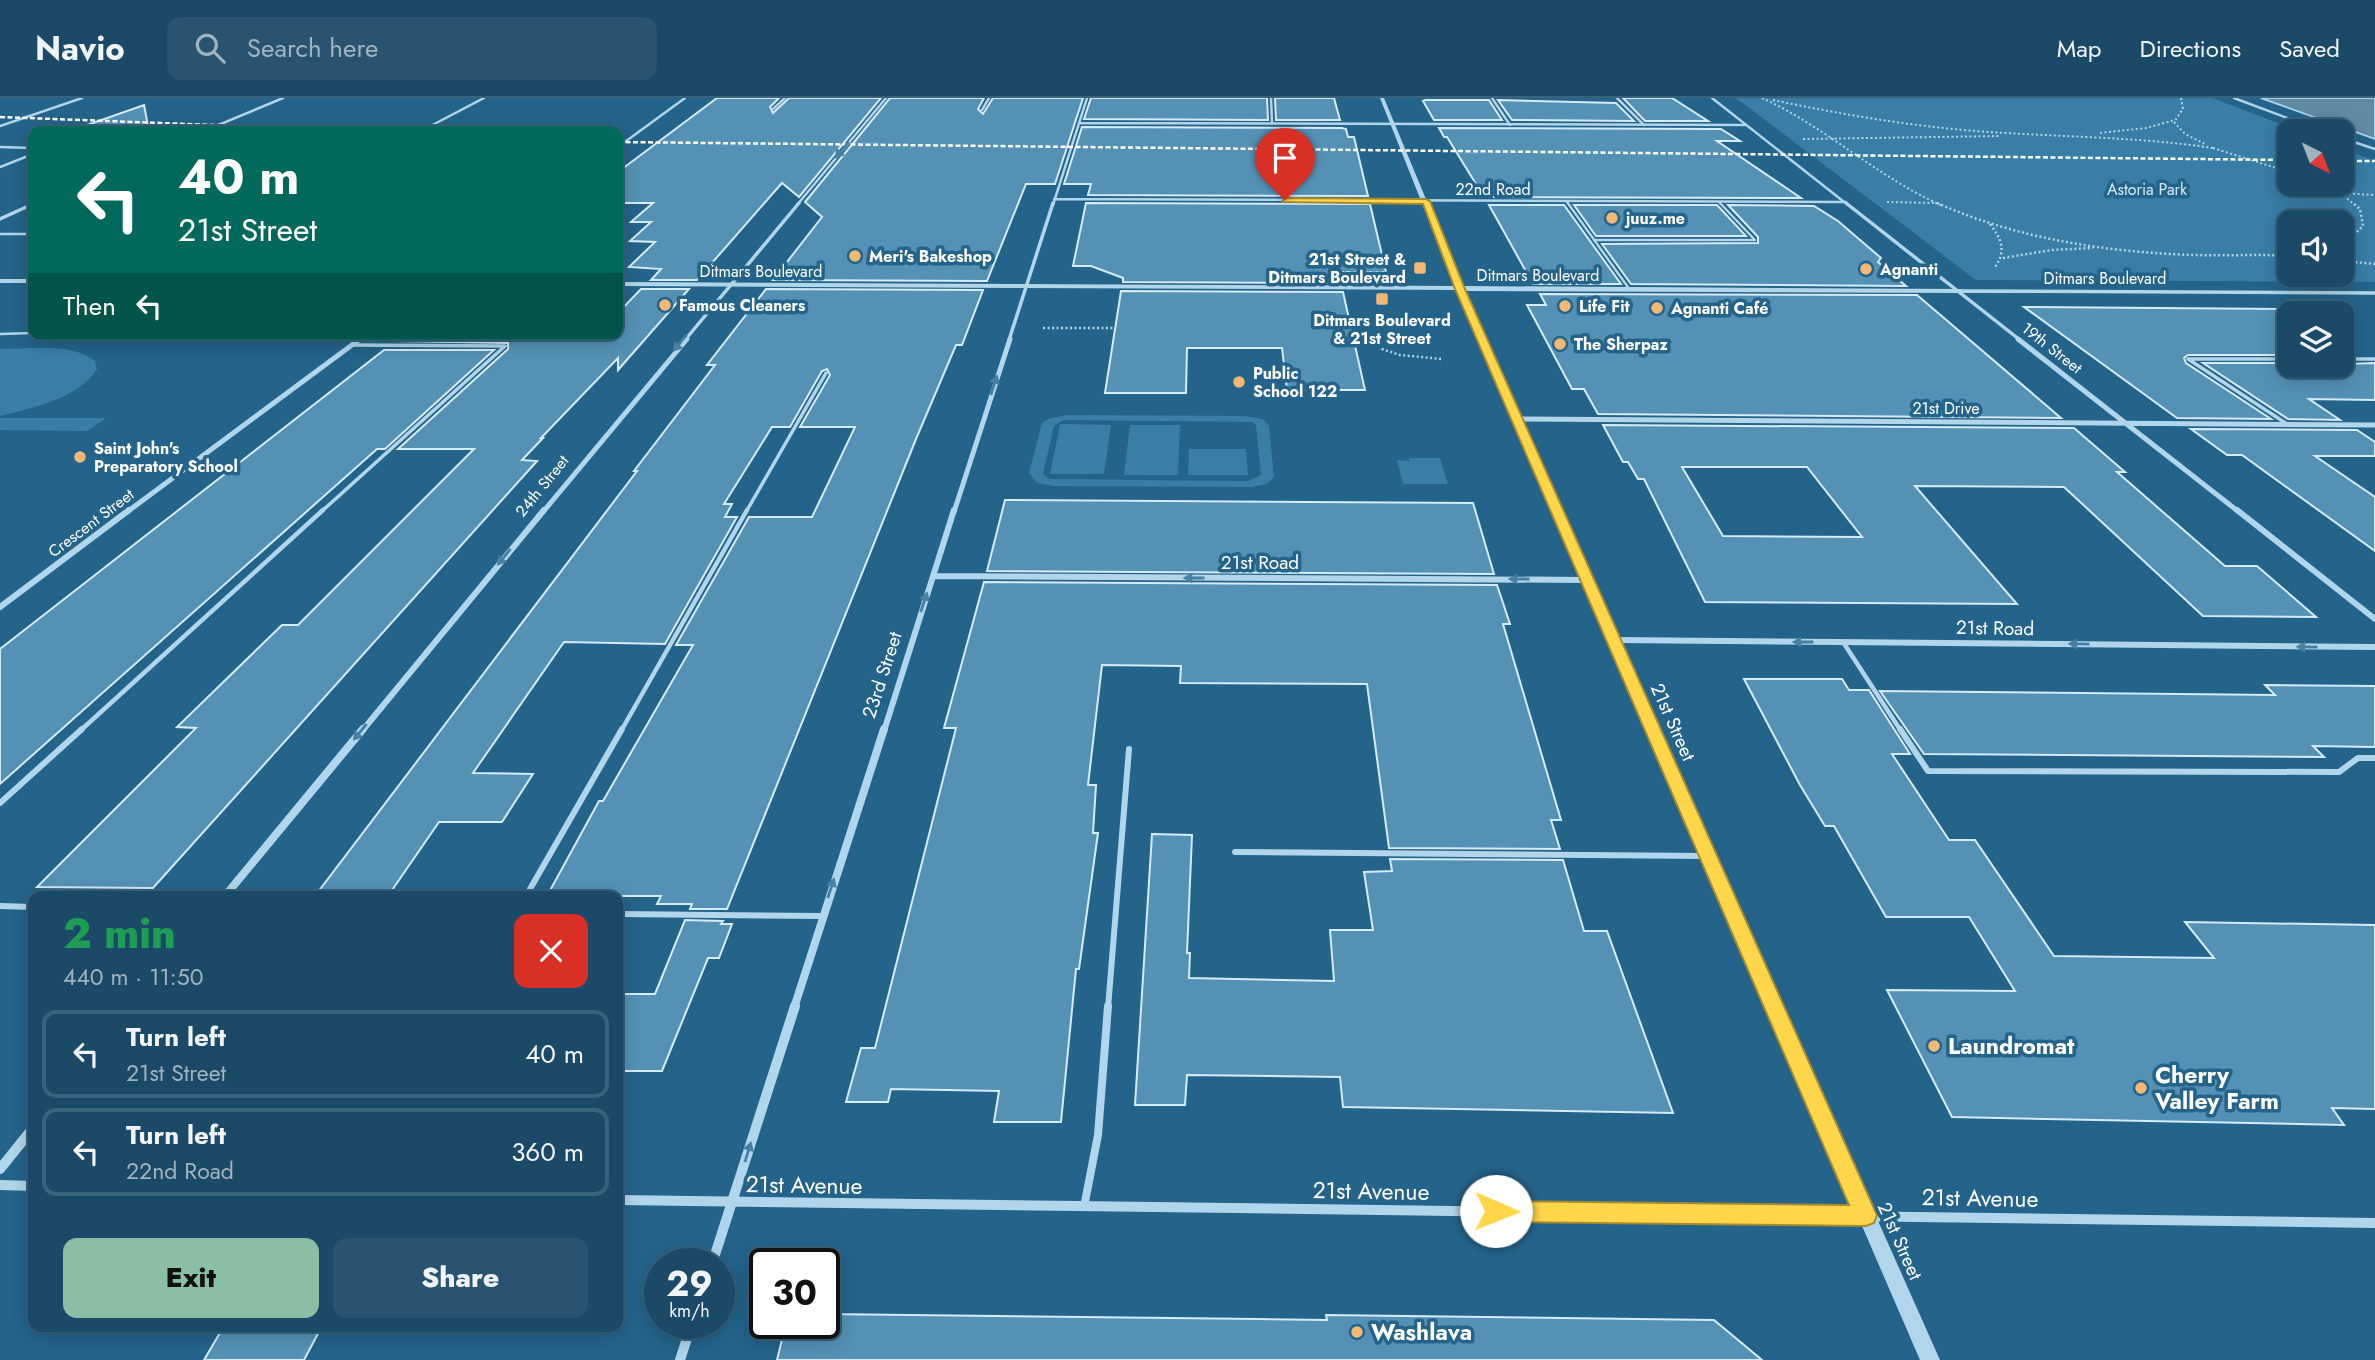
<!DOCTYPE html>
<meta charset="utf-8">
<style>
body{margin:0;font-family:Jost,sans-serif;background:#285471;color:#f1f3f6;height:100vh;display:flex;flex-direction:column;font-size:26px;white-space:nowrap}
*{box-sizing:border-box;margin:0}
p{font-size:23px;color:#a0b3c0}
.icon{flex:none;width:38px;height:38px;fill:none;stroke:currentColor;stroke-width:2;stroke-linecap:round;stroke-linejoin:round}
.map{position:relative;flex:1;overflow:hidden}
.sheet{position:absolute;left:28px;top:793px;width:595px;height:441px;display:flex;flex-direction:column;background:#1b4a68;border-radius:14px;box-shadow:0 4px 18px #0003,0 0 0 2px #39627c}
.sheet>*{flex:none}
.top-card{position:absolute;left:28px;top:28px;width:595px;height:214px;border-radius:14px;box-shadow:0 4px 18px #0003,0 0 0 2px #39627c;background:#00695c;color:#fff;overflow:hidden}
.needle{width:46px;rotate:138deg}
.fabs{position:absolute;left:2277px;top:21px;display:grid;gap:14px}
.fabs a{display:grid;place-items:center;width:77px;height:77px;border-radius:14px;background:#1b4a68;box-shadow:0 4px 18px #0003,0 0 0 2px #39627c;font-size:35px}
.speed{position:absolute;left:644px;top:1150px;display:flex;gap:14px;font-size:35px;font-weight:700;text-align:center}
.speed>*{display:grid;place-content:center;width:91px;height:91px;border-radius:50%;background:#1b4a68;box-shadow:0 4px 18px #0003,0 0 0 2px #39627c;line-height:1}
.speed small{font-size:18px;font-weight:400}
.speed .limit{border:4px solid #111;border-radius:10px;background:#fff;color:#111}
.pin{position:absolute;display:grid;place-items:center;width:60px;height:60px;color:#fff;margin:-72px -30px;border-radius:50% 50% 50% 0;rotate:-45deg;box-shadow:0 0 7px #0007}
.pin .icon{rotate:45deg}
.me{position:absolute;width:77px;margin:-38px;rotate:91deg;stroke-linejoin:round;filter:drop-shadow(0 0 5px #0008)}
.turn{display:flex;align-items:center;gap:24px;height:147px;padding:0 35px;font-size:32px}
.turn .icon{width:91px;height:91px;stroke-width:2.5}
.turn b{display:block;font-size:49px;line-height:60px}
.then{display:flex;align-items:center;height:66px;padding:0 35px;background:#0003;gap:14px;font-size:26px}
.round{display:grid;place-items:center;flex:none;width:74px;height:74px;border-radius:14px;background:#285471}
.headline{display:flex;align-items:center;justify-content:space-between;height:119px;padding:0 35px}
h1{font-size:42px;font-weight:800;line-height:52px;color:#1e9e55}
.button{display:flex;gap:14px;margin-top:auto;padding:14px 35px}
.button a{flex:1;height:80px;border-radius:14px;background:#8abfa5;color:#111;font-size:28px;font-weight:800;line-height:80px;text-align:center}
.button a+a{background:#285471;color:#f1f3f6}
ul{padding:0;list-style:none}
li{display:flex;align-items:center;gap:21px;height:88px;margin:0 14px 10px;padding:0 21px;border:4px solid #39627c;border-radius:14px}
li div{flex:1}
li b{display:block;font-size:26px}
li em{font-style:normal}
header{display:flex;align-items:center;gap:42px;box-sizing:border-box;height:98px;padding:0 35px;background:#1b4a68;border-bottom:2px solid #39627c}
header strong{font-size:33px}
nav{display:flex;gap:38px;margin-inline-start:auto;font-size:24px}
.search{width:490px;height:63px;background:#285471;display:flex;align-items:center;gap:18px;box-sizing:border-box;padding:0 24px;border-radius:14px;color:#a0b3c0;font-size:26px}
.map>svg:first-child{display:block}
.green{fill:#387ea7;fill-rule:evenodd}
.water{fill:#618ba5;stroke:#a5d2eb;stroke-width:2}
.building{fill:#5491b5;stroke:#d5ebf8;stroke-width:2;fill-rule:evenodd}
.lines{fill:none;stroke-linecap:round;stroke-linejoin:round}
.path-far1{stroke:#b1d5ea;stroke-width:2;stroke-dasharray:2 2.5;stroke-linecap:butt}
.path{stroke:#b1d5ea;stroke-width:2.5;stroke-dasharray:2 2.5;stroke-linecap:butt}
.service-far4{stroke:#b1d5ea;stroke-width:2.5}
.service-far3{stroke:#b1d5ea;stroke-width:3.5}
.service-far2{stroke:#b1d5ea;stroke-width:4.5}
.service-far1{stroke:#b1d5ea;stroke-width:6}
.service{stroke:#b1d5ea;stroke-width:8}
.pedestrian{stroke:#b1d5ea;stroke-width:2.5}
.minor-far5{stroke:#b1d5ea;stroke-width:2.5}
.minor-far4{stroke:#b1d5ea;stroke-width:3.5}
.minor-far3{stroke:#b1d5ea;stroke-width:5}
.minor-far2{stroke:#b1d5ea;stroke-width:6}
.minor-far1{stroke:#b1d5ea;stroke-width:8}
.minor{stroke:#b1d5ea;stroke-width:10}
.tertiary{fill:#b1d5ea;fill-rule:evenodd}
.rail{stroke:#fff;stroke-width:2.5;stroke-dasharray:5 2.5;stroke-linecap:butt}
.oneway{fill:#4780a2}
.route{fill:#ffd54a;stroke:#a68a30;stroke-width:2}
.poi-dot{fill:#f4b875;stroke:#24638a;stroke-width:2.5}
.labels{text-anchor:middle;dominant-baseline:central;stroke-width:7;stroke-linejoin:round;paint-order:stroke}
.far-street-label{font-size:16px;fill:#fff;stroke:#24638a}
.far-park-label{font-size:16px;fill:#d5ebf8;stroke:#24638a}
.far-poi-label{font-size:16px;font-weight:bold;fill:#fff;stroke:#24638a;text-anchor:start}
.street-label{font-size:19px;fill:#fff;stroke:#24638a}
.near-poi-label{font-size:23px;font-weight:bold;fill:#fff;stroke:#24638a;text-anchor:start}
.near-street-label{font-size:23px;fill:#fff;stroke:#24638a}
</style>
<header>
<strong>Navio</strong>
<div class="search"><svg class="icon" aria-label="search" viewBox="0 0 24 24"><circle cx="10" cy="10" r="6"/><path d="M15 15l6 6"/></svg>Search here</div>
<nav><a>Map</a><a>Directions</a><a>Saved</a></nav>
</header>
<div class="map">
<svg width="2375" height="1262" viewBox="0 0 2375 1262">
<rect width="100%" height="100%" fill="#24638a"/>
<path class="green" d="M1736 0H2213L2298 33H2289V86H2342V50L2375 63V184L1976 182ZM2342 124V177H2289V124Z
M0 251C29 251 71 244 95 263L97 271C78 301 32 310 0 318Z
M1068 317 1245 318 1263 321 1269 328 1274 379 1267 386 1251 389 1053 388 1037 385 1029 375 1042 325 1050 320ZM1063 322 1252 324 1256 327 1261 377 1248 383 1049 381 1043 376 1054 328Z
M0 320H106L87 333 0 332Z
M1060 326 1111 327 1104 376H1050Z
M1130 327H1180L1178 377H1124Z
M1189 351H1246L1248 377H1188Z
M1409 360H1440L1448 386H1403L1397 362 1409 363Z"/>
<path class="water" d="M2261 0H2375V41Z"/>
<path class="building" d="M717 0H779L770 9 773 15 789 0H881L799 99 782 85 697 182H651L661 171 629 169 655 144 630 143 651 124H631L653 105H618V74Z
M890 0H984L978 11 983 16 993 0H1083L1055 86H1026L987 183 773 182 822 119 805 104Z
M1091 0H1267L1268 22 1084 21Z
M1275 0H1334L1340 22H1276Z
M1623 0H1672L1708 23H1645Z
M1425 2H1489L1502 22H1434L1423 3Z
M1498 2 1616 5 1634 23 1512 22Z
M144 7 149 33H70Z
M1082 29 1342 30 1346 31 1348 39H1354L1368 98 1088 97 1091 86H1064Z
M1439 30 1721 31 1740 43H1717L1801 100 1484 99 1447 39H1444Z
M1086 105 1370 106 1386 174H1338L1341 185 1123 184V180L1091 168H1073Z
M1489 107H1564L1621 186H1533Z
M1574 107H1717L1746 138H1596Z
M1728 107 1814 108 1838 123 1881 160 1878 164 1906 188 1631 186 1602 146 1758 145V139Z
M641 191H689L618 272V260L541 340H543L522 362 537 363 153 790 37 789 196 630 177 629 282 527H298L474 351H398L508 251V245L396 243 404 236H618V215Z
M766 191 983 192 962 247H956L916 341 727 811H690L692 806H657L661 798H547L599 703H603L693 547H676L749 419H812L855 329H800L830 277 827 271 822 273 790 329H772L724 406H732L725 419H737L665 546 564 544 473 675 533 676 502 724H439L388 798H315L637 373H634L715 267H707Z
M1121 193 1343 194 1365 292H1287L1282 250H1187L1186 295H1105Z
M1540 196 1917 197 2061 320 1598 316 1584 291H1572L1527 207H1546Z
M2024 209 2283 211 2289 215V257H2188L2184 260 2186 265 2271 321 2177 320Z
M384 252H494L385 351H377L0 686V551Z
M2203 265H2289V268L2375 265V302L2309 301 2340 322 2288 321Z
M1603 327 2074 330 2125 374H2117L2225 468H2257L2316 519 2203 518 2064 389 1915 388 2017 506 1705 504 1644 381H1638L1628 364H1623ZM1682 369H1807L1862 439 1723 438Z
M2191 331 2357 332 2375 344V358H2315L2375 399V453L2242 357H2227Z
M1005 402 1473 405 1494 476 987 473Z
M984 484 1497 487 1510 526H1503L1561 722H1551L1560 751 1389 750 1367 586 1180 585 1181 568 1102 567 1088 687H1096L1093 735H1098L1079 871H1076L1061 1024H994L999 993 891 991 888 1004H846L861 950H875L956 630H944Z
M1744 581H1842L1849 592H1869L1910 656H1892L1949 742H1975L2054 858 2214 860 2185 824 2375 827V1011L2332 1010 2344 1027 1952 1019 1887 892 2015 893 1969 819H1886L1834 728H1825L1800 687Z
M2265 587 2375 588V649L2313 648 2324 659 1924 656 1880 593 2275 597Z
M1152 736 1192 737 1187 855H1190L1189 880 1334 883 1330 832H1373L1364 774 1392 773 1390 761 1563 762 1584 833H1607L1673 1015 1343 1009 1340 979 1187 977 1185 1007H1135Z
M685 822 723 823 721 826H732L719 860H708L662 973H618V896H655Z
M824 1216 1258 1221 1327 1222 1326 1217 1714 1222 1762 1262H777L786 1225H824Z
M224 1228H322L304 1262H204Z"/>
<g class="lines">
<path class="path-far1" d="M1762 0C1826 29 1877 79 1941 107
M2181 0 2183 11 2174 24 2185 36 2205 46
M1773 2C1844 17 1916 29 1989 34 2064 39 2139 39 2213 50
M2100 35 2146 30 2175 22
M1803 41 2001 38
M2213 50 2289 74
M2319 86 2340 95 2375 97
M2340 95 2355 107
M1887 104 1934 105"/>
<path class="path" d="M1937 105C2018 141 2106 154 2193 157 2225 158 2257 156 2289 158
M1990 126C2001 141 2007 152 1995 169
M2342 143 2348 142 2363 128 2360 111 2353 105
M2003 160 2052 152 2093 150
M2342 163 2375 166
M1427 221 1394 222 1378 230 1382 251 1400 257 1442 261
M1043 230H1115
M1353 240H1379"/>
<path class="service-far4" d="M1271 0 1272 25
M1492 0 1510 27
M1617 0 1644 27
M773 11 785 0
M982 12 989 0
M0 49 33 50
M0 69 33 56
M1567 104 1630 192
M0 136H33
M1594 142H1755L1719 104
M0 236 33 235
M71 237 363 239"/>
<path class="service-far3" d="M2342 261H2375
M2287 326 2188 261H2289
M321 414 505 248 351 247
M746 414 826 275"/>
<path class="service-far2" d="M1843 544 1901 633
M80 633 323 412
M621 633 747 412"/>
<path class="service-far1" d="M1900 631 1928 673 2339 674 2358 660H2375
M0 705 82 631
M1235 754 1708 758
M526 798 622 631
M0 808 33 809
M618 816 822 818
M1108 910 1129 651"/>
<path class="service" d="M1084 1109 1098 1037 1108 908"/>
<path class="pedestrian" d="M2234 0 2322 33
M2342 40 2375 51"/>
<path class="minor-far5" d="M1712 0 1848 107
M1079 25 1746 27
M0 28 82 0
M204 33 283 0
M421 33 484 0
M618 49 685 0
M1054 101 1846 104
M30 107 33 106
M797 107 886 0
M1053 107 1087 0"/>
<path class="minor-far4" d="M1846 105 2020 242
M0 121 33 106
M1960 193 2375 195
M357 242 366 236
M685 242 799 105
M1009 242 1053 105"/>
<path class="minor-far3" d="M2018 241 2239 414
M1517 321 2375 327
M127 414 360 241
M543 414 687 241
M954 414 1010 241"/>
<path class="minor-far2" d="M2237 412 2375 521
M933 478 1587 482
M0 509 129 412
M1614 542 2375 549
M362 633 544 412
M884 633 954 412"/>
<path class="minor-far1" d="M225 798 363 631
M794 910 884 631"/>
<path class="minor" d="M0 1071 33 1030
M0 1087 33 1088
M618 1102 2375 1125
M712 1166 795 908
M680 1262 692 1225"/>
<path class="tertiary" d="M1380 0H1384L1462 188 1960 191 1964 193 1960 195 1464 193 1940 1262H1920L1457 192 618 188V184L1455 188Z
M0 181H33V185H0Z"/>
<path class="rail" d="M0 19 376 33
M618 44 2289 62
M2342 63H2375"/>
</g>
<defs><path id="oneway-solid" d="M-6-.8H1V-3.2L6.5 0L1 3.2V.8H-6Z" transform="scale(1.75)"/></defs>
<g class="oneway">
<use href="#oneway-solid" transform="translate(842 52) rotate(130)"/>
<use href="#oneway-solid" transform="translate(680 245) rotate(129)"/>
<use href="#oneway-solid" transform="translate(994 287) rotate(-72)"/>
<use href="#oneway-solid" transform="translate(504 459) rotate(129)"/>
<use href="#oneway-solid" transform="translate(1194 480) rotate(-180)"/>
<use href="#oneway-solid" transform="translate(1519 481) rotate(-180)"/>
<use href="#oneway-solid" transform="translate(924 504) rotate(-72)"/>
<use href="#oneway-solid" transform="translate(1803 544) rotate(-180)"/>
<use href="#oneway-solid" transform="translate(2079 546) rotate(-179)"/>
<use href="#oneway-solid" transform="translate(2307 549) rotate(-179)"/>
<use href="#oneway-solid" transform="translate(360 634) rotate(129)"/>
<use href="#oneway-solid" transform="translate(831 790) rotate(-72)"/>
<use href="#oneway-solid" transform="translate(748 1054) rotate(-73)"/>
</g>
<path class="route" d="M1285 100 1426 101 1430 103 1465 191 1877 1117 1874 1125 1866 1128 1496 1124 1488 1121 1485 1113 1488 1106 1496 1103 1849 1107 1455 191 1423 106 1282 104Z"/>
<g class="poi-dot">
<circle cx="1612" cy="120" r="7"/>
<circle cx="855" cy="158" r="7"/>
<rect x="1413" y="163" width="14" height="14" rx="3.5"/>
<circle cx="1866" cy="171" r="7"/>
<rect x="1375" y="194" width="14" height="14" rx="3.5"/>
<circle cx="665" cy="207" r="7"/>
<circle cx="1565" cy="208" r="7"/>
<circle cx="1657" cy="210" r="7"/>
<circle cx="1560" cy="246" r="7"/>
<circle cx="1239" cy="284" r="7"/>
<circle cx="80" cy="359" r="7"/>
<circle cx="1934" cy="948" r="7"/>
<circle cx="2141" cy="990" r="7"/>
<circle cx="1357" cy="1234" r="7"/>
</g>
<g class="labels">
<g class="far-street-label">
<text x="1493" y="91">22nd Road</text>
<text x="761" y="173">Ditmars Boulevard</text>
<text x="1538" y="177">Ditmars Boulevard</text>
<text x="2105" y="180">Ditmars Boulevard</text>
<text transform="translate(2052 250) rotate(38)">19th Street</text>
<text x="1946" y="310">21st Drive</text>
<text transform="translate(542 388) rotate(-51)">24th Street</text>
<text transform="translate(91 425) rotate(-37)">Crescent Street</text>
</g>
<g class="far-park-label">
<text x="2147" y="91">Astoria Park</text>
</g>
<g class="far-poi-label">
<text x="1626" y="120">juuz.me</text>
<text x="869" y="158">Meri's Bakeshop</text>
<text x="1406" y="161" text-anchor="end">21st Street &amp;<tspan x="1406" dy="18">Ditmars Boulevard</tspan></text>
<text x="1880" y="171">Agnanti</text>
<text x="679" y="207">Famous Cleaners</text>
<text x="1579" y="208">Life Fit</text>
<text x="1671" y="210">Agnanti Café</text>
<text x="1382" y="222" text-anchor="middle">Ditmars Boulevard<tspan x="1382" dy="18">&amp; 21st Street</tspan></text>
<text x="1574" y="246">The Sherpaz</text>
<text x="1253" y="275">Public<tspan x="1253" dy="18">School 122</tspan></text>
<text x="94" y="350">Saint John's<tspan x="94" dy="18">Preparatory School</tspan></text>
</g>
<g class="street-label">
<text x="1260" y="464">21st Road</text>
<text transform="translate(1995 530) rotate(1)">21st Road</text>
<text transform="translate(882 577) rotate(-72)">23rd Street</text>
<text transform="translate(1673 624) rotate(66)">21st Street</text>
<text transform="translate(1900 1143) rotate(66)">21st Street</text>
</g>
<g class="near-poi-label">
<text x="1948" y="948">Laundromat</text>
<text x="2155" y="977">Cherry<tspan x="2155" dy="26">Valley Farm</tspan></text>
<text x="1371" y="1234">Washlava</text>
</g>
<g class="near-street-label">
<text transform="translate(804 1087) rotate(1)">21st Avenue</text>
<text transform="translate(1371 1093) rotate(1)">21st Avenue</text>
<text transform="translate(1980 1100) rotate(1)">21st Avenue</text>
</g>
</g>
</svg>
<div class="fabs">
<a><svg class="needle" viewBox="-14 -14 28 28"><path d="M0-13l5 13h-10z" fill="#e53935"/><path d="M0 13l5-13h-10z" fill="#a0b3c0"/></svg></a>
<a><svg class="icon" aria-label="sound" viewBox="0 0 24 24"><path d="M4 9h4l5-4v14l-5-4H4zM17 9q2 3 0 6"/></svg></a>
<a><svg class="icon" aria-label="layers" viewBox="0 0 24 24"><path d="M12 4l9 5-9 5-9-5zM3 14l9 5 9-5"/></svg></a>
</div>
<div class="speed"><div>29<small>km/h</small></div><div class="limit">30</div></div>
<div class="pin" style="left:1285px;top:102px;background:#d93025"><svg class="icon" aria-label="arrive" viewBox="0 0 24 24"><path d="M6 21V4h12l-3 4 3 4H6"/></svg></div>
<svg class="me" style="left:1496px;top:1113px" viewBox="-20 -20 40 40"><circle r="19" fill="#fff"/><path d="M0-13L10 11 0 6-10 11z" fill="#ffd54a"/></svg>
<div class="top-card">
<div class="turn"><svg class="icon" aria-label="left" viewBox="0 0 24 24"><path d="M17 20v-9H6M10 6l-5 5 5 5"/></svg><div><b>40 m</b>21st Street</div></div>
<div class="then">Then<svg class="icon" aria-label="left" viewBox="0 0 24 24"><path d="M17 20v-9H6M10 6l-5 5 5 5"/></svg></div>
</div>
<section class="sheet">
<div class="headline"><div><h1>2 min</h1><p>440 m · 11:50</p></div><a class="round" style="background:#d93025;color:#fff"><svg class="icon" aria-label="close" viewBox="0 0 24 24"><path d="M6 6l12 12M18 6L6 18"/></svg></a></div>
<ul>
<li><svg class="icon" aria-label="left" viewBox="0 0 24 24"><path d="M17 20v-9H6M10 6l-5 5 5 5"/></svg><div><b>Turn left</b><p>21st Street</p></div><em>40 m</em></li>
<li><svg class="icon" aria-label="left" viewBox="0 0 24 24"><path d="M17 20v-9H6M10 6l-5 5 5 5"/></svg><div><b>Turn left</b><p>22nd Road</p></div><em>360 m</em></li>
</ul>
<div class="button"><a>Exit</a><a>Share</a></div>
</section>
</div>
